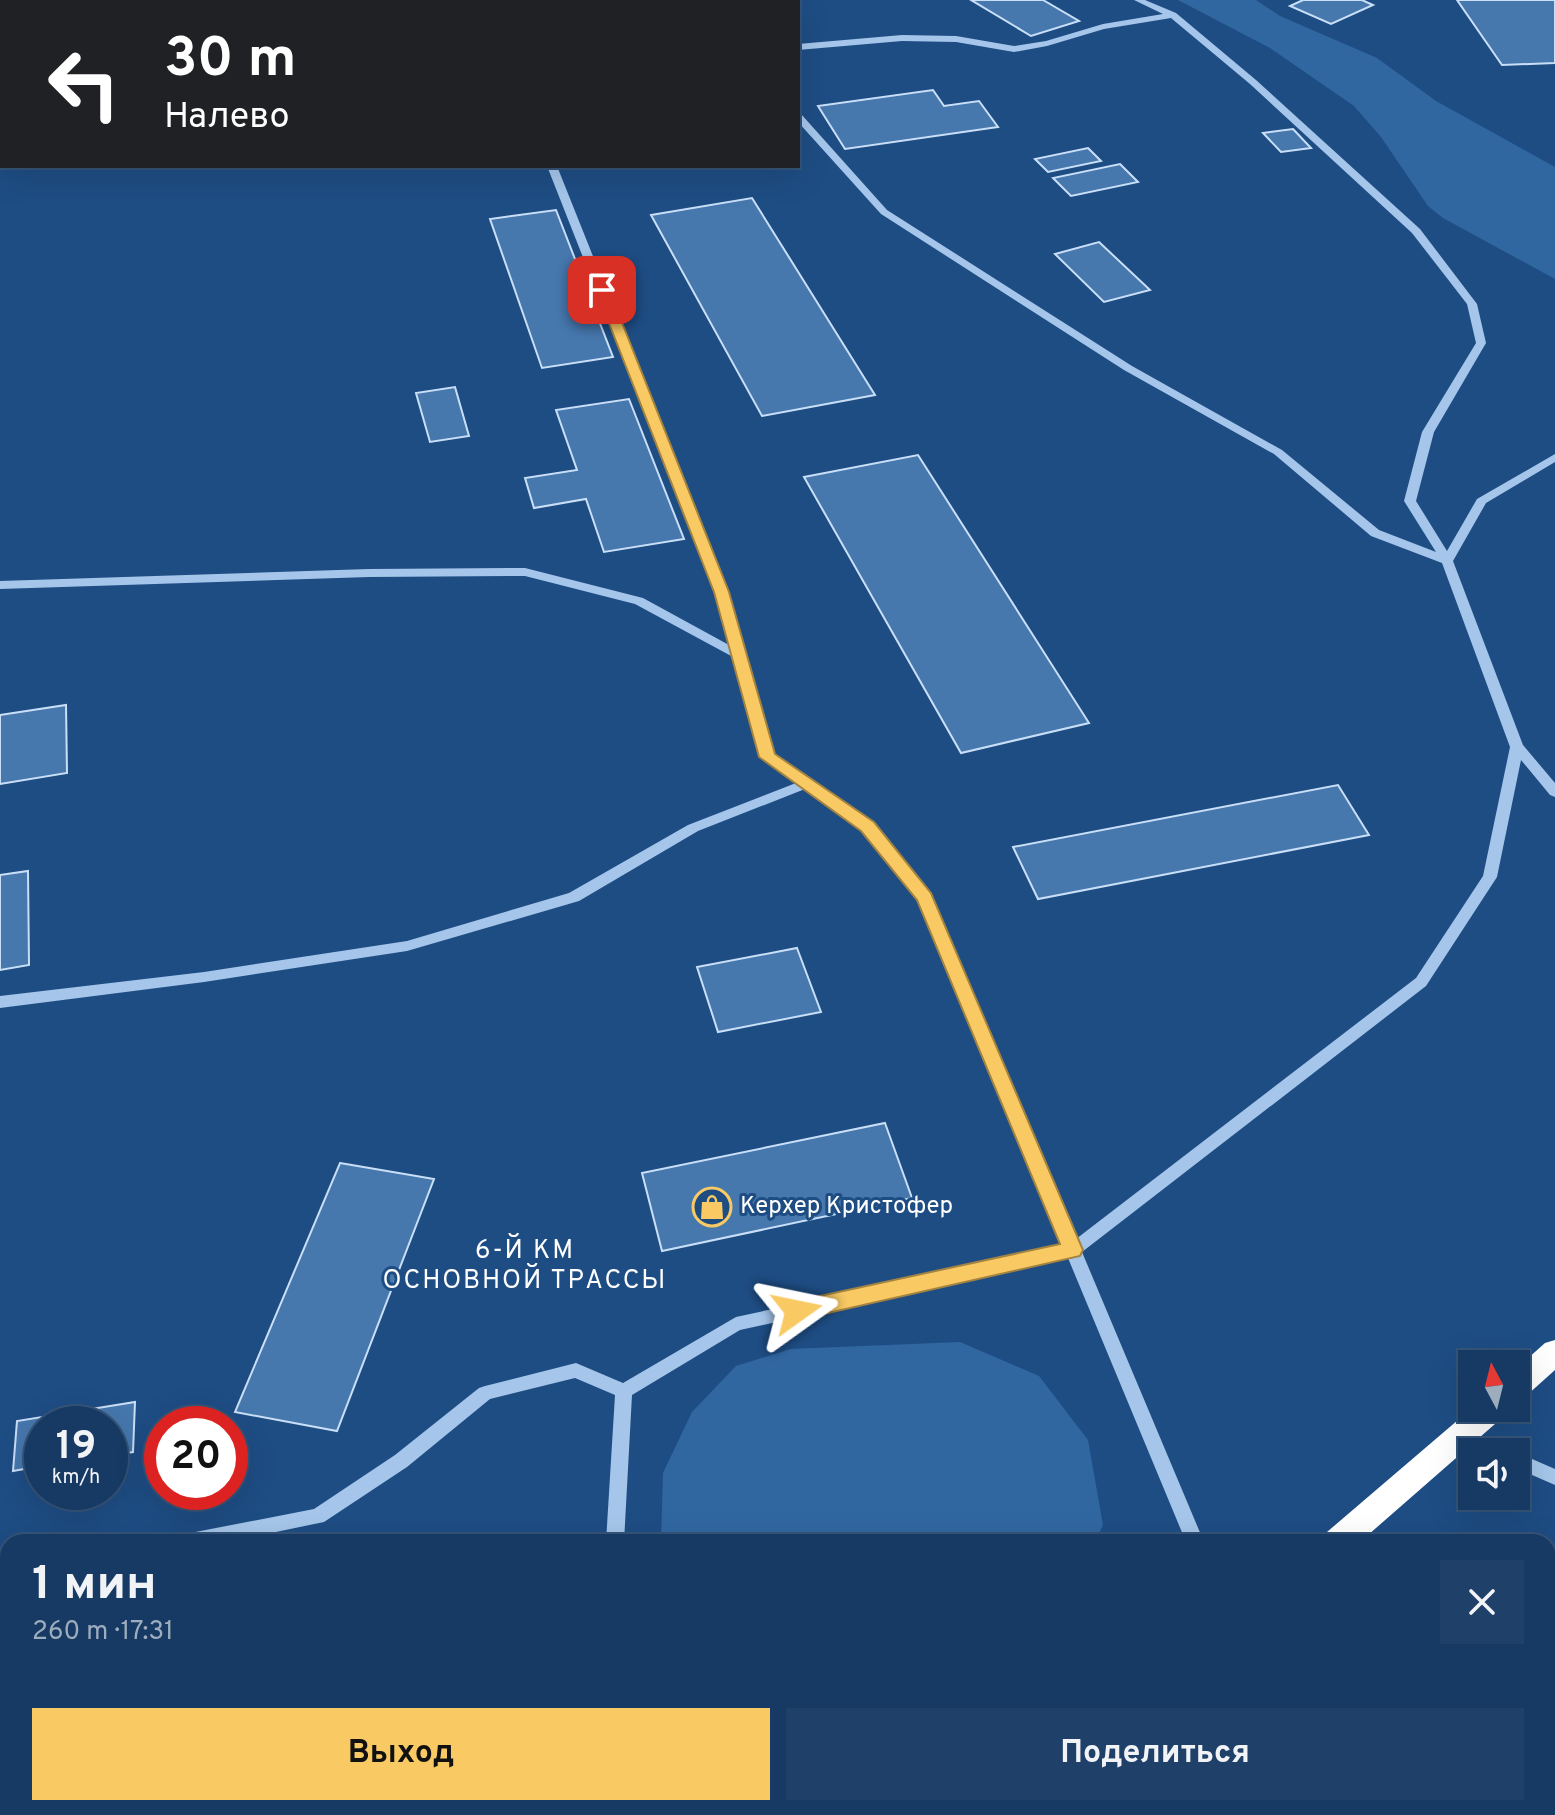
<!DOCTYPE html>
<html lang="ru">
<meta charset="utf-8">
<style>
body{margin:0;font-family:Overpass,sans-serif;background:#1f4169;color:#f1f3f6;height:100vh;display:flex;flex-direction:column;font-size:30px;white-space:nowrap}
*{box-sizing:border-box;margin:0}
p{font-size:26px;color:#9eadbe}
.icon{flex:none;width:44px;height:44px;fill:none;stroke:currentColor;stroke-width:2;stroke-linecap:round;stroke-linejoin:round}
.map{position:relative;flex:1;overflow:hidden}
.details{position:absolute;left:0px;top:1534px;width:1556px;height:282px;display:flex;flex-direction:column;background:#163a63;border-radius:24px 24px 0 0;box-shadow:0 8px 32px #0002,0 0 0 2px #355478}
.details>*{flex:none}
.top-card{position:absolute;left:0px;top:0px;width:800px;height:168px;box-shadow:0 8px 32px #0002,0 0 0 2px #355478;background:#202124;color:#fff;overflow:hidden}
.needle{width:52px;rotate:353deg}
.tools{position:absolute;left:1458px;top:1350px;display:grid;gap:16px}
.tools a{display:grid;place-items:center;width:72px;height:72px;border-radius:0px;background:#163a63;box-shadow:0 8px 32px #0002,0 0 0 2px #355478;font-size:40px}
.speed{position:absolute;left:24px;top:1406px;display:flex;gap:16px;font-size:40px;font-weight:700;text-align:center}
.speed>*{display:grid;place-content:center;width:104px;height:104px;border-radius:50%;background:#163a63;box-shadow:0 8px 32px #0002,0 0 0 2px #355478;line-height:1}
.speed small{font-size:20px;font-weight:400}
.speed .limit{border:12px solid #d22;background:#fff;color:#111}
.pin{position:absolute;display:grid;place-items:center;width:68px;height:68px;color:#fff;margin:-34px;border-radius:16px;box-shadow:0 4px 12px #0006}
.me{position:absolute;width:88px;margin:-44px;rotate:78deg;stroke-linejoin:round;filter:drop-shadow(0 0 6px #0008)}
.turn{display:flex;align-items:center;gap:28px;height:168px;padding:0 32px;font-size:36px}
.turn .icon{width:104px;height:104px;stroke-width:2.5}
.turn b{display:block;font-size:56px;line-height:68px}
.round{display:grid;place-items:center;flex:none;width:84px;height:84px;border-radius:0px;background:#1f4169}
.summary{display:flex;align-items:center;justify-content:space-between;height:136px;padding:0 32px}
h1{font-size:48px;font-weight:700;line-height:60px}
.button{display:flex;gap:16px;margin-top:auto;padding:16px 32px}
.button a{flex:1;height:92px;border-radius:0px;background:#f9ca64;color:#111;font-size:32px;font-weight:700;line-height:92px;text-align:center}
.button a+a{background:#1f4169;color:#f1f3f6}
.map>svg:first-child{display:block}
.green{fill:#3167a1}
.building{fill:#4677ad;stroke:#c9dff7;stroke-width:2}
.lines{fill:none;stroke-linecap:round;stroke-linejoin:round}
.minor{fill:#a5c6ea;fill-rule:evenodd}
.highway{fill:#fff;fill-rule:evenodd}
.route{fill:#f9ca64;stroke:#a28341;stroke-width:2}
.labels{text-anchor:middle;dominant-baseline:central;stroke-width:6;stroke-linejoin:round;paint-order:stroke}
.poi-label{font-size:24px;fill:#fff;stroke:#1e4d84;text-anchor:start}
.neighbourhood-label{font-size:26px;letter-spacing:2px;fill:#fff;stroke:#1e4d84}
</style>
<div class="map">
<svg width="1555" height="1815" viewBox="0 0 1555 1815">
<rect width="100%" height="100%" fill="#1e4d84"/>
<path class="green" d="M1178 0H1256L1280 16 1377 58 1436 101 1555 167V279L1443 218 1428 206 1381 137 1354 106 1270 48Z
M960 1342 1039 1376 1088 1440 1103 1525 1095 1542H661L663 1473 692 1412 736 1366 791 1349Z
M1555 1665V1815H1402L1409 1808H1548V1670Z
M652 1808H904L896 1815H652Z"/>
<path class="building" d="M573 0H662L663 2H574Z
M971 0H1043L1079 21 1031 36Z
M1303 0H1362L1373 5 1331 24 1290 6Z
M1457 0H1555V63L1502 65Z
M933 90 944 106 979 101 998 127 845 149 818 106Z
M1293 129 1311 148 1281 152 1263 133Z
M1088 148 1101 161 1048 172 1035 159Z
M1120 164 1138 182 1071 196 1053 178Z
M752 198 875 395 762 416 651 215Z
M556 210 613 357 542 368 490 219Z
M1099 242 1150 290 1104 302 1055 254Z
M455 387 469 436 430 442 416 393Z
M629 399 684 539 604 552 586 499 534 508 525 478 577 470 556 410Z
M918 455 1089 723 961 753 804 477Z
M66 705 67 773 0 784V715Z
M1338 785 1369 835 1038 899 1013 847Z
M28 871 29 965 0 970V875Z
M797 948 821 1012 718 1032 697 967Z
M885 1123 912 1198 662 1251 642 1173Z
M340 1163 434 1179 337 1431 235 1412Z
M135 1402 133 1452 110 1455V1424H42V1466L13 1471 17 1421Z"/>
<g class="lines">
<path class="minor" d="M291 0H305L307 2H293Z
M506 0H514L515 2H507Z
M1134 0H1145L1176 13 1256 80 1420 229 1477 304 1486 343 1434 432 1416 501 1447 551 1477 499 1555 454V462L1486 503 1453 561 1523 745 1555 783V797L1550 795 1521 760 1497 877 1426 986 1082 1252 1204 1542H1186L1068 1258 740 1330 632 1395 624 1542H606L615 1395 575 1378 490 1399 407 1467 324 1522 227 1542H176L179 1536 185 1534 314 1509 395 1455 479 1388 485 1386 576 1363 623 1383 736 1317 1063 1246 919 900 863 829 805 789 698 831 579 901 407 951 204 982 0 1008V996L204 972 407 941 569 893 688 825 796 783 760 757 733 657 635 604 525 576 369 577 0 589V581L369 569 525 568 643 598 729 645 715 592 547 166H557L727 592 773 755 873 823 930 894 1076 1239 1416 978 1483 876 1510 747 1442 563 1371 536 1274 454 1124 370 881 214 798 122V113L801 114 887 210 1132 366 1282 450 1379 530 1436 552 1404 501 1422 432 1476 343 1467 304 1412 233 1250 84 1171 18 1104 29 1047 46 1014 52 956 42 902 41 798 50V44L902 35 956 36 1014 46 1046 41 1103 24 1163 14Z
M1462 1428 1504 1446 1507 1452H1480L1456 1441 1453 1436 1456 1431Z
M1516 1452 1555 1469V1485L1516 1468Z
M8 1565V1581L0 1582V1566Z
M580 1808H600L598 1815H578Z"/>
<path class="highway" d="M1555 1340V1370L1526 1396 1516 1400V1369L1545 1343Z
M1472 1408H1508L1503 1417 1360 1542H1323L1327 1532Z
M1006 1808H1045L1042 1815H1003Z"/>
</g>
<path class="route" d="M602 286 609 290 729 592 775 754 874 822 931 893 1083 1250 1080 1256 797 1320 790 1317 787 1311 790 1304 797 1301 1060 1244 917 900 861 831 759 757 714 592 596 290Z"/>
<defs>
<g id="shop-ring" transform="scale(2)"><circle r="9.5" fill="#1e4d84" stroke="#f9ca64" stroke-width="1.5"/><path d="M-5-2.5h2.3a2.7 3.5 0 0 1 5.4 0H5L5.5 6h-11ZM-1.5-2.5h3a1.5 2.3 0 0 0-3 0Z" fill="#f9ca64"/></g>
</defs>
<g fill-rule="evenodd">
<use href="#shop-ring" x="712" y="1207"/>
</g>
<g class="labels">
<g class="poi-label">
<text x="740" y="1207">Керхер Кристофер</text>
</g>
<g class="neighbourhood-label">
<text x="525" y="1251">6-Й КМ<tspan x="525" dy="30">ОСНОВНОЙ ТРАССЫ</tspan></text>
</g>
</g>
</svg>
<div class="tools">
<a><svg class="needle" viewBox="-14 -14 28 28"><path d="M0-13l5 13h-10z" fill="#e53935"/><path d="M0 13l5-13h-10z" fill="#9eadbe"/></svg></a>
<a><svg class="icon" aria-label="sound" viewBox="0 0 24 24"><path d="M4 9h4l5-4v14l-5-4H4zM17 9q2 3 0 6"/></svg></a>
</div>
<div class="speed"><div>19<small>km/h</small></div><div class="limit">20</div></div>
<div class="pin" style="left:602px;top:290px;background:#d93025"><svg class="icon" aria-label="arrive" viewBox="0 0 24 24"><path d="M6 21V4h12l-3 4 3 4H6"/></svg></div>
<svg class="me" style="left:797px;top:1311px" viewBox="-20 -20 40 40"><path d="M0-17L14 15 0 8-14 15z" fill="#f9ca64" stroke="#fff" stroke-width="4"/></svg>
<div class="top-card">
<div class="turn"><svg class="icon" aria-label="left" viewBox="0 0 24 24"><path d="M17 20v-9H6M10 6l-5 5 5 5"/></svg><div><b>30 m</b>Налево</div></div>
</div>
<section class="details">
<div class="summary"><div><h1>1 мин</h1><p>260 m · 17:31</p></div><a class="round"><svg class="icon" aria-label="close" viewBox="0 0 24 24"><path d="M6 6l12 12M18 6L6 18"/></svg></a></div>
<div class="button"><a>Выход</a><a>Поделиться</a></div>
</section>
</div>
